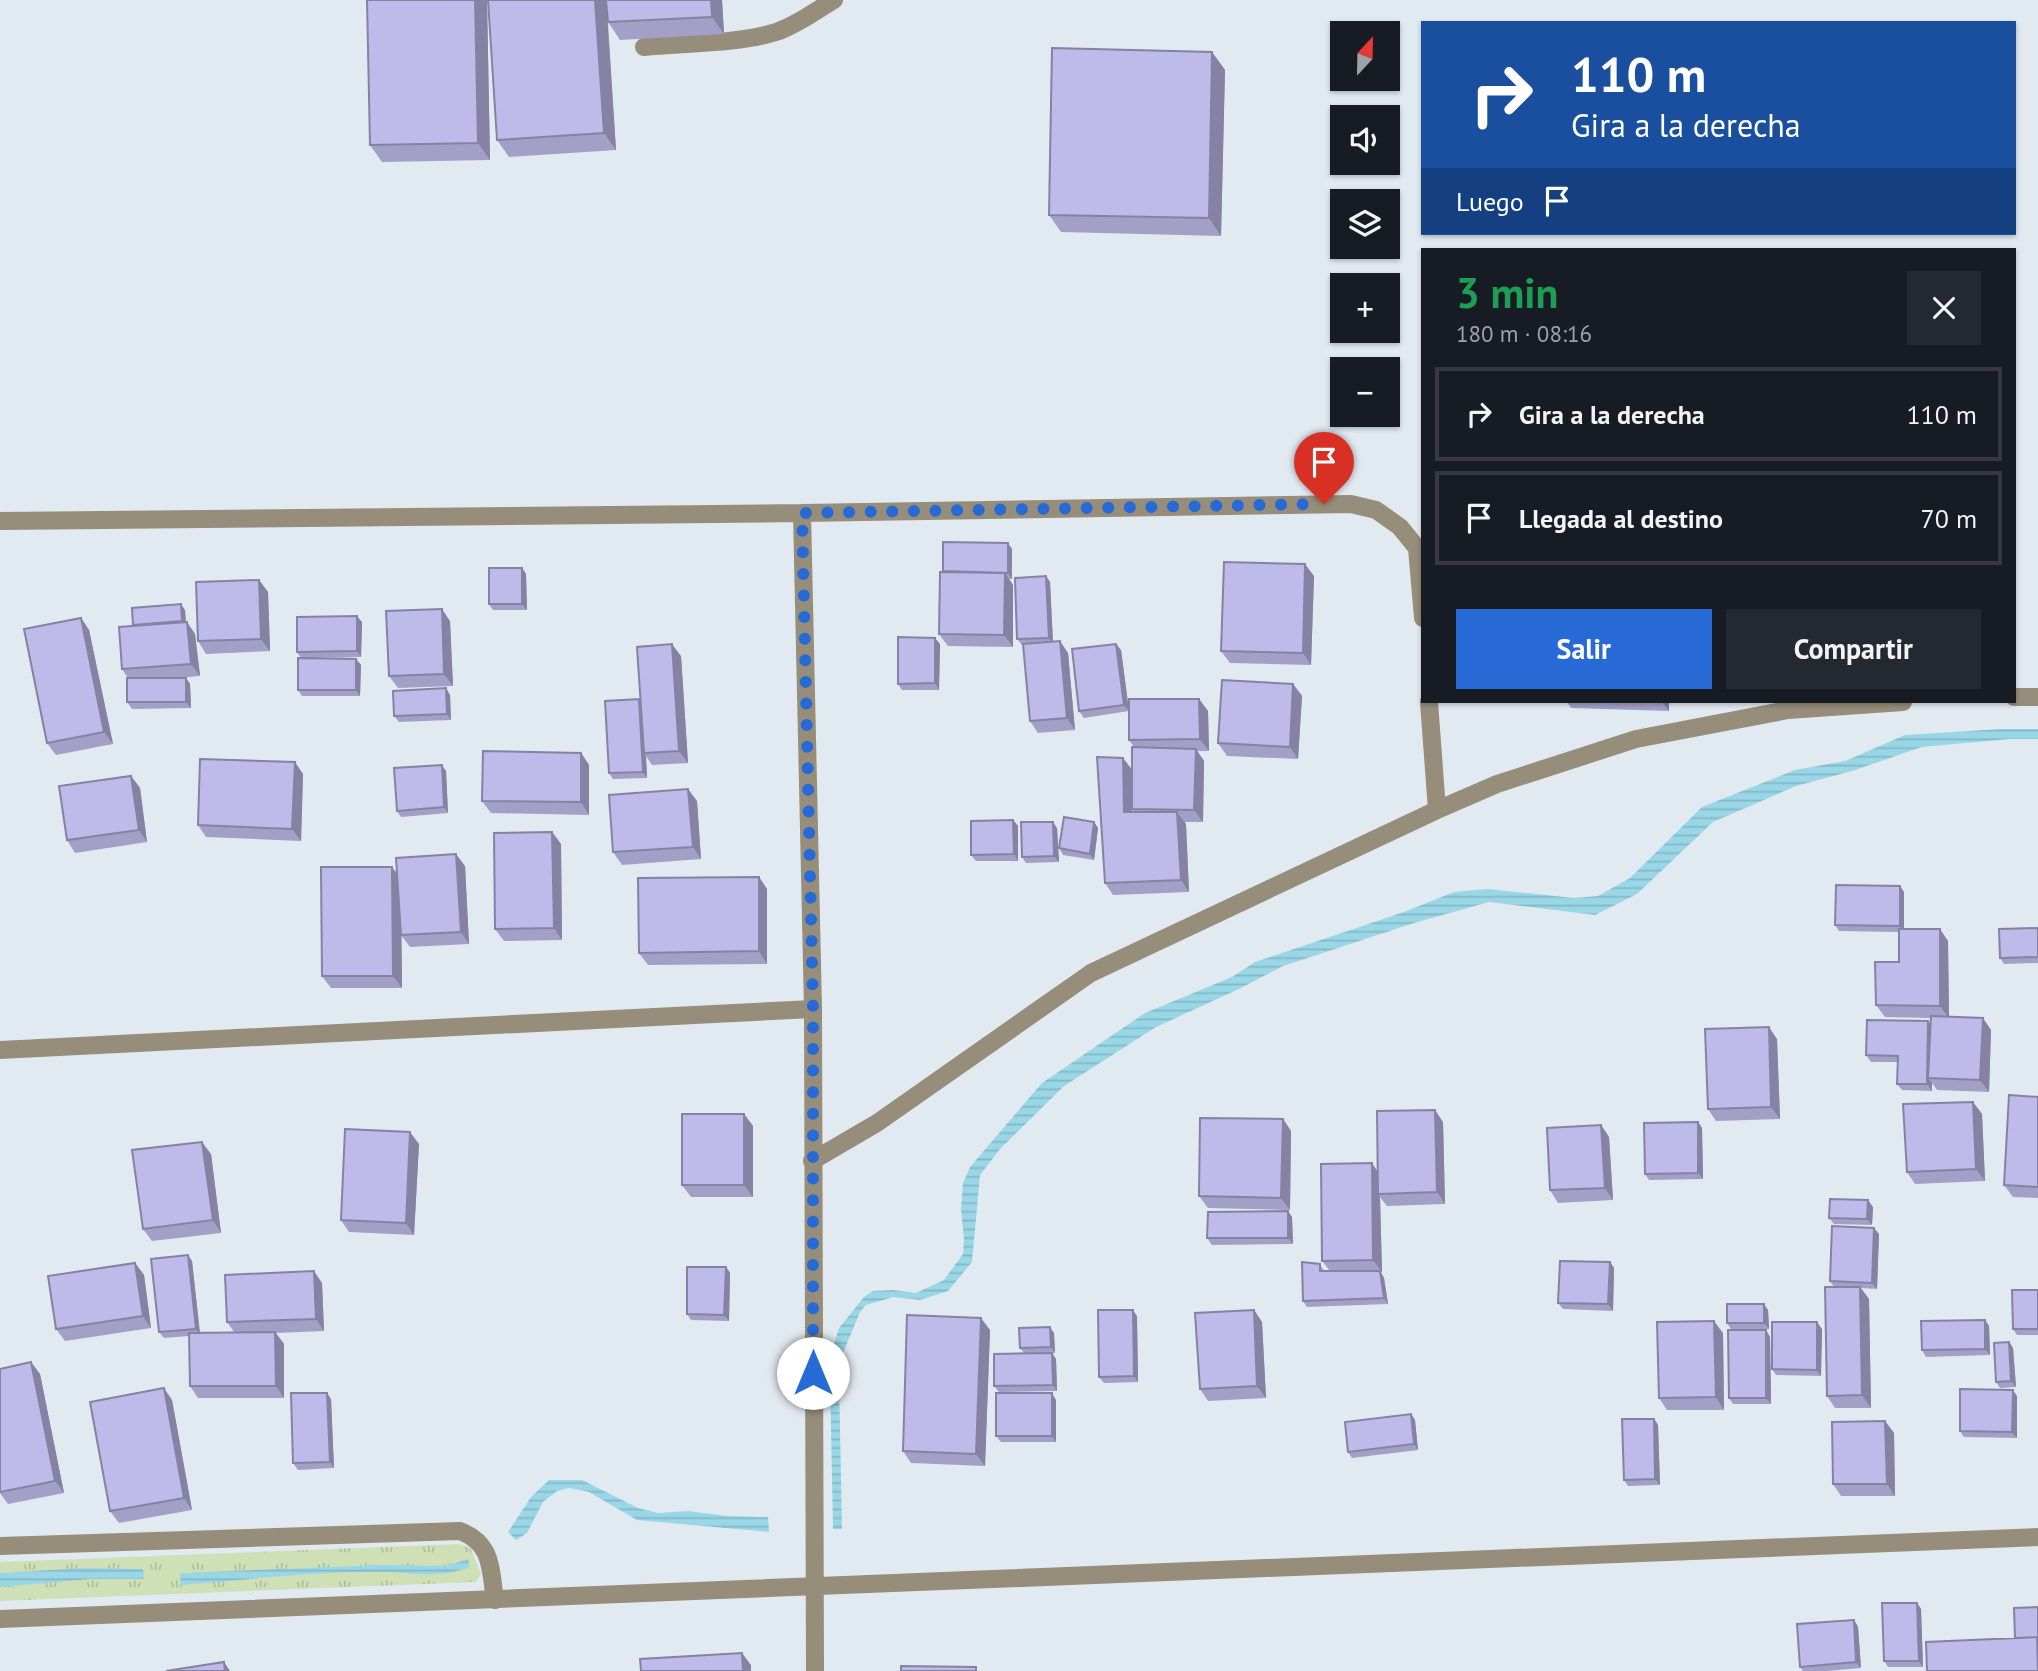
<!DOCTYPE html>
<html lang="es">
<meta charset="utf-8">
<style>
body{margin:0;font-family:"PT Sans",sans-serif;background:#242831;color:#f1f3f6;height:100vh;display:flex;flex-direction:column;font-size:26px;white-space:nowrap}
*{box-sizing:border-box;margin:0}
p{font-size:23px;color:#9ea1a6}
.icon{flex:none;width:38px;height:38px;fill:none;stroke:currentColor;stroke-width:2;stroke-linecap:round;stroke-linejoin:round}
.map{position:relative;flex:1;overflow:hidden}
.drawer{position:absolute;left:1421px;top:248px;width:595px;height:455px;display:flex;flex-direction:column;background:#171b24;border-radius:0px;box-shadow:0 2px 5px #0004}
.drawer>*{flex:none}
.top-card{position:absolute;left:1421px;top:21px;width:595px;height:214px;border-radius:0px;box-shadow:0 2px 5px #0004;background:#1a4fa0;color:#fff;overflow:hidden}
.needle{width:46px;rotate:22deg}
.fabs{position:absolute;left:1330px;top:21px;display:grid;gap:14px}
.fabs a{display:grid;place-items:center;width:70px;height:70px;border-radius:0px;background:#171b24;box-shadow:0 2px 5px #0004;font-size:35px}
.pin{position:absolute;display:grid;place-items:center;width:60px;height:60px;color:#fff;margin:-72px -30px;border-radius:50% 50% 50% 0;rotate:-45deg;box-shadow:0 0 7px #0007}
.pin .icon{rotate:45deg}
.me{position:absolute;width:77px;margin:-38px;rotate:0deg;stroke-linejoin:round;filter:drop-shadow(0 0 5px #0008)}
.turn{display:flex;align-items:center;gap:24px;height:147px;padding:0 35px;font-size:32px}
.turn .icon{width:91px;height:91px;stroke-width:2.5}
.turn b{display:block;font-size:49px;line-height:60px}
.then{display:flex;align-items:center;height:66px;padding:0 35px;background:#0003;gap:14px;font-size:26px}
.round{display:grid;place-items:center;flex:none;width:74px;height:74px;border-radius:0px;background:#242831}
.summary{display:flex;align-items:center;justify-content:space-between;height:119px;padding:0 35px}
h1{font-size:42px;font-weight:600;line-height:52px;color:#1e9e55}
.button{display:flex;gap:14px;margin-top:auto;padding:14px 35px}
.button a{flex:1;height:80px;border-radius:0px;background:#276ad6;color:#fff;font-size:28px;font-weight:600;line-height:80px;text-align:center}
.button a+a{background:#242831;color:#f1f3f6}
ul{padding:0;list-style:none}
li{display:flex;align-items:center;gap:21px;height:94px;margin:0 14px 10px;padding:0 21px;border:4px solid #363941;border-radius:0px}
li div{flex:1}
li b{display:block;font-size:26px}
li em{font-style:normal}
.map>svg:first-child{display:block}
.grass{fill:url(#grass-tufts)}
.water{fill:url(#water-rules)}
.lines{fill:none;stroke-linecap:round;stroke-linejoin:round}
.lane{stroke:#968d7a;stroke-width:18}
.street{stroke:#968d7a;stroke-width:18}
.wall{fill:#a3a0c8}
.shaded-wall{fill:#8582a3}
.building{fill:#bebae9;stroke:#8582a3;stroke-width:2}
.route{stroke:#276ad6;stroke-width:12;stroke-dasharray:0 21.6}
</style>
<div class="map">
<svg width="2038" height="1671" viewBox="0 0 2038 1671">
<defs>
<pattern id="grass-tufts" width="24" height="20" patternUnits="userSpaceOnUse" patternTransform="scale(1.75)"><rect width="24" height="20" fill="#cfe0b6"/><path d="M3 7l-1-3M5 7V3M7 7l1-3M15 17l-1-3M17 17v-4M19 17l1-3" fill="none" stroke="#b1c09c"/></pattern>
<pattern id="water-rules" width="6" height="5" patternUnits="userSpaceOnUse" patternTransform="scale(1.75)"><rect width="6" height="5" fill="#99d7e7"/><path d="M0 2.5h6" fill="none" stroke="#84b8c6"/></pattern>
</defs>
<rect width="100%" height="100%" fill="#e2eaf1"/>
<path class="grass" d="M458 1544 470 1547 481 1574 476 1582 0 1601V1562Z"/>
<path class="water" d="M2001 729H2038V739H2010L1922 747 1852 771 1796 786 1713 822 1637 894 1595 915 1489 902 1414 923 1283 966 1239 989 1156 1027 1064 1086 1000 1149 980 1175 972 1262 948 1291 920 1300 893 1297 866 1305 860 1312 843 1353 839 1379 842 1529H833L830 1376 832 1350 839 1328 864 1297 873 1291 893 1290 916 1293 944 1280 963 1254 964 1239 961 1210 963 1183 970 1167 1042 1083 1145 1013 1232 977 1255 962 1404 912 1454 892 1487 889 1574 898 1598 896 1630 878 1702 807 1795 770 1845 761 1905 735Z
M549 1480H582L638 1508 658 1513 688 1511 727 1516 768 1517 769 1532 637 1520 589 1492 569 1488 557 1491 543 1502 527 1533 516 1540 508 1532 531 1497Z
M468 1559 470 1567C434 1580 416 1572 380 1572 314 1571 247 1580 181 1585L180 1573 382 1565 446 1566Z
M85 1568 143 1569 144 1579H90L0 1587V1573Z"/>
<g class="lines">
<path class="lane" d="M644 47C684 43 738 44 776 32 797 25 815 11 834 0
M0 1546 460 1531C493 1544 490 1568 495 1600"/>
<path class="street" d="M802 513 813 1009 815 1671
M0 521 802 513 1351 504 1376 510 1400 527 1417 548 1423 618
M2014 697H2038
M1429 702 1437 810
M0 1050 813 1009
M812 1161 877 1123 1091 973 1437 810 1497 784 1636 739 1788 710 1903 702
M0 1619 2038 1537"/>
</g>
<path class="wall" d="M487 0 490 160 382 162 370 145Z
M488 0H722L724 34 620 40 608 22 616 150 509 157 497 140Z
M1212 52 1225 70 1221 236 1061 232 1049 215Z
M1012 549V579H1009L1013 585V647L948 646 939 634Z
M522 568 526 574 527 610H493L489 604Z
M1046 576 1050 582 1053 641 1068 653 1075 730 1038 733 1030 721 1023 645H1022L1017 639Z
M1314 576 1311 665 1230 663 1221 651Z
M259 580 268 592 270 651 206 654 198 641Z
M185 610 186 622 195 634 200 676 178 678H186L190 684 191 708 132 709 127 702 128 678 122 669 134 626 133 625Z
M81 618 89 630 113 744 56 755 47 743Z
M450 621 453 686 398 688 389 676Z
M362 622 361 657 311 658 356 659 361 665 360 696H302L298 690 301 658 297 652Z
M940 644 939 690H902L898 684Z
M1116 644 1121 650 1129 711 1084 718 1079 711Z
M681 656 688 763 652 765 646 756 647 778 613 779 609 773 639 699 641 701Z
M1293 684 1302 696 1298 759 1227 756 1218 743Z
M450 695 451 720 399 722 394 716Z
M1199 699 1208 711 1209 751H1197L1204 761 1203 822H1184L1186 824 1189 892 1113 895 1105 883 1123 758 1132 770V812H1134L1132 809 1134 747 1129 740Z
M1567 702H1669V711L1571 708Z
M581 753 589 765V815L491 813 482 801Z
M446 771 448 813 401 817 397 811Z
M303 774 301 841 206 837 198 825Z
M131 776 140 788 147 842 75 853 67 840Z
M697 801 701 859 622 865 613 852Z
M1013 820 1018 826V861H976L971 855Z
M1094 822 1098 828 1094 860 1063 855 1059 848Z
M1057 828 1059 862 1026 863 1022 857Z
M552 832 561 844 562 940 504 941 495 929Z
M465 866 469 944 410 947 401 935V932L402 988H331L322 976Z
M759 877 767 889V964L648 965 639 953Z
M1900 886 1904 892V929L1948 941 1949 1017 1991 1030 1989 1092 1937 1090 1932 1083V1091L1902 1090 1897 1084 1898 1062H1871L1866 1055 1930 1024V1018L1885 1017 1876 1005 1899 962V932L1839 931 1835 925Z
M2038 928V963L2004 964 2000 958Z
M1777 1039 1780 1119 1716 1121 1708 1109Z
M2038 1097V1198L2013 1197 2004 1185Z
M1973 1102 1982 1114 1985 1181 1915 1184 1907 1172Z
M744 1114 753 1126V1197H691L682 1185Z
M1283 1119 1291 1131 1290 1210 1208 1208 1199 1196Z
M1443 1122 1445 1204 1387 1206 1380 1197 1382 1272H1381L1384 1278 1388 1304 1307 1307 1303 1301 1320 1264 1324 1271H1330L1322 1261 1378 1172Z
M1698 1122 1702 1128 1703 1179 1649 1180 1645 1174Z
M1601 1125 1609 1137 1613 1200 1558 1203 1550 1190Z
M419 1144 414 1235 349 1232 341 1220Z
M211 1154 221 1233 152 1241 143 1229Z
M1873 1207 1872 1225 1834 1224 1829 1218Z
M1288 1211 1292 1217 1293 1244 1212 1245 1207 1238Z
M1879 1234 1877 1289 1861 1288 1869 1299 1871 1408H1835L1827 1396 1834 1287 1830 1281Z
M192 1261 200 1333 234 1332 227 1322 322 1283 324 1331 276 1333 284 1344V1398H198L190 1386 189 1336 164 1338 159 1332Z
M1610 1262 1614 1268 1613 1311 1563 1309 1558 1303Z
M135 1263 144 1275 151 1328 65 1341 56 1329Z
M726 1267 730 1273 729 1321 691 1320 687 1314Z
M2038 1290V1335H2017L2013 1329Z
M1254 1310 1262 1322 1266 1398 1208 1401 1200 1389Z
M1768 1310 1769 1329H1731L1727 1323Z
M1137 1316 1138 1382 1104 1383 1099 1377Z
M1985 1320 1989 1326 1990 1355 1926 1357 1922 1350Z
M1822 1329 1821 1376 1776 1375 1772 1369Z
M990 1330 985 1466 911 1463 903 1451Z
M1766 1330 1770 1337 1771 1404H1733L1729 1398Z
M1054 1333 1055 1353 1052 1354 1056 1359 1057 1391 999 1392 994 1386 1024 1353 1020 1348Z
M1723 1333 1724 1410H1667L1659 1398Z
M2009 1342 2013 1348 2016 1387 2000 1388 1996 1382Z
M0 1369 40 1374 64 1493 8 1504 0 1493Z
M2017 1396V1438L1964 1437 1960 1431Z
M331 1399 334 1468 298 1470 293 1463Z
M172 1400 192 1510 119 1523 110 1511Z
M1056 1400V1442H1001L996 1436Z
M1411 1414 1415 1420 1418 1450 1352 1458 1348 1452Z
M1654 1419 1658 1425 1660 1485 1628 1486 1624 1480Z
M1885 1421 1894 1433 1895 1496H1841L1833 1484Z
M1917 1603 1921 1609 1923 1667H1888L1884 1661Z
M1854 1620 1858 1627 1861 1668 1827 1671H1803L1800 1667Z"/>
<path class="shaded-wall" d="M475 0H487L490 160 478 143Z
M595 0H606L616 150 604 133Z
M711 0H722L724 34 712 17Z
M1212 52 1225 70 1221 236 1209 218Z
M1008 543 1012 549V579L1008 573Z
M1305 564 1314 576 1311 665 1303 653Z
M522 568 526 574 527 610 522 604Z
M1005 573 1013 585V647L1004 635Z
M1046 576 1050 582 1053 644 1049 638Z
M259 580 268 592 270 651 261 639Z
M181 604 185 610 186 628 182 621Z
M442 609 450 621 453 686 444 674Z
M357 616 362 622 361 657 357 651Z
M81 618 89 630 113 744 104 732Z
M187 622 195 634 200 676 191 664Z
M935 638 940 644 939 690 935 683Z
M1060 641 1068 653 1075 730 1067 718Z
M672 644 681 656 688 763 679 751Z
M1116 644 1121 650 1129 711 1124 705Z
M356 659 361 665 360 696 356 690Z
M186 678 190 684 191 708 186 702Z
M1293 684 1302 696 1298 759 1290 747Z
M446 688 450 695 451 720 447 714Z
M639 699 644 706V753L646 756 647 778 643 772Z
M1199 699 1208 711 1209 751 1200 739Z
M1662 702H1669V711Z
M1196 749 1204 761 1203 822 1194 810Z
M581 753 589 765V815L581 802Z
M1123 758 1132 770V824L1124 812Z
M295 762 303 774 301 841 292 829Z
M442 765 446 771 448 813 444 807Z
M131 776 140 788 147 842 139 830Z
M688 789 697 801 701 859 693 847Z
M1177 812 1186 824 1189 892 1181 880Z
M1013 820 1018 826V861L1014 854Z
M1053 822 1057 828 1059 862 1054 856Z
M1094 822 1098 828 1094 860 1090 854Z
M552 832 561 844 562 940 554 928Z
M456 854 465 866 469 944 461 932Z
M392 867 401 879 402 988 393 976Z
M759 877 767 889V964L759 951Z
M1900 886 1904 892V932L1900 926Z
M1940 929 1948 941 1949 1018 1940 1006Z
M1983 1018 1991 1030 1989 1092 1980 1080Z
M1928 1021 1933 1027 1928 1078 1932 1083V1091L1927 1084Z
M1769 1027 1777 1039 1780 1119 1771 1107Z
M1973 1102 1982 1114 1985 1181 1976 1169Z
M1435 1110 1443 1122 1445 1204 1437 1192Z
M744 1114 753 1126V1197L744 1185Z
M1283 1119 1291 1131 1290 1210 1281 1198Z
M1698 1122 1702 1128 1703 1179 1698 1173Z
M1601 1125 1609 1137 1613 1200 1605 1188Z
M410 1132 419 1144 414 1235 406 1223Z
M202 1142 211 1154 221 1233 213 1220Z
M1372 1163 1380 1175 1378 1194 1380 1197 1382 1272 1373 1260Z
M1868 1200 1873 1207 1872 1225 1867 1219Z
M1288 1211 1292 1217 1293 1244 1288 1238Z
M1874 1228 1879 1234 1877 1289 1872 1283Z
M188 1255 192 1261 200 1335 196 1329Z
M1610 1262 1614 1268 1613 1311 1608 1304Z
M135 1263 144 1275 151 1328 143 1316Z
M726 1267 730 1273 729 1321 724 1315Z
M314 1271 322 1283 324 1331 316 1319Z
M1380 1271 1384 1278 1388 1304 1384 1298Z
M1860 1287 1869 1299 1871 1408 1862 1395Z
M1764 1304 1768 1310 1769 1329 1764 1323Z
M1133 1310 1137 1316 1138 1382 1134 1376Z
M1254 1310 1262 1322 1266 1398 1257 1386Z
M981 1318 990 1330 985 1466 976 1454Z
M1985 1320 1989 1326 1990 1355 1985 1349Z
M1714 1321 1723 1333 1724 1410 1716 1397Z
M1817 1322 1822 1329 1821 1376 1817 1370Z
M1050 1327 1054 1333 1055 1353 1051 1347Z
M1766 1330 1770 1337 1771 1404 1766 1398Z
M275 1332 284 1344V1398L276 1386Z
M2009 1342 2013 1348 2016 1387 2011 1381Z
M1052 1353 1056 1359 1057 1391 1053 1385Z
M31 1362 40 1374 64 1493 55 1481Z
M164 1388 172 1400 192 1510 184 1498Z
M2013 1390 2017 1396V1438L2012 1432Z
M327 1393 331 1399 334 1468 330 1462Z
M1052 1393 1056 1400V1442L1052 1436Z
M1411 1414 1415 1420 1418 1450 1414 1444Z
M1654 1419 1658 1425 1660 1485 1655 1479Z
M1885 1421 1894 1433 1895 1496 1887 1484Z
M1917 1603 1921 1609 1923 1667 1919 1661Z
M1854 1620 1858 1627 1861 1668 1856 1662Z
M742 1653 751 1665V1671H743Z
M224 1662 230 1671H225Z"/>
<path class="building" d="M367 0H475L478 143 370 145Z
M488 0H595L604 133 497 140Z
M606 0H711L712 17 608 22Z
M1052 48 1212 52 1209 218 1049 215Z
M943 542 1008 543V573L943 571Z
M1224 562 1305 564 1303 653 1221 651Z
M489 568H522V604H489Z
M940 572 1005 573 1004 635 939 634Z
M1046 576 1049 638 1017 639 1015 578Z
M259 580 261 639 198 641 196 582Z
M181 604 182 621 133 625 132 608Z
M442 609 444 674 389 676 386 611Z
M357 616V651L297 652V617Z
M81 618 104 732 47 743 24 629Z
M187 622 191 664 122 669 119 627Z
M898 637 935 638V683L898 684Z
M1060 641 1067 718 1030 721 1023 644Z
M672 644 679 751 644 753 637 647Z
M1116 644 1124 705 1079 711 1072 649Z
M298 658 356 659V690H298Z
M127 678H186V702H127Z
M1222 680 1293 684 1290 747 1218 743Z
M446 688 447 714 394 716 393 691Z
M639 699 643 772 609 773 605 701Z
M1129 699H1199L1200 739 1129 740Z
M1132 747 1196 749 1194 810 1132 809Z
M483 751 581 753V802L482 801Z
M1097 757 1123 758 1124 812H1177L1181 880 1105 883Z
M200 759 295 762 292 829 198 825Z
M442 765 444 807 397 811 394 768Z
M131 776 139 830 67 840 59 786Z
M688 789 693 847 613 852 609 795Z
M1064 817 1094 822 1090 854 1059 848Z
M1013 820 1014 854 971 855V821Z
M1021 822H1053L1054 856 1022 857Z
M552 832 554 928 495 929 494 833Z
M456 854 461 932 401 935 396 858Z
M321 867H392L393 976H322Z
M759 877V951L639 953 638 878Z
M1836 885 1900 886V926L1835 925Z
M2038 928V957L2000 958 1999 929Z
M1899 929H1940V1006L1876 1005 1875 962H1899Z
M1931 1016 1983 1018 1980 1080 1928 1078Z
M1867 1020 1928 1021 1927 1084H1897L1898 1056 1866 1055Z
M1769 1027 1771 1107 1708 1109 1705 1029Z
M2009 1095 2038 1097V1187L2004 1185Z
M1973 1102 1976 1169 1907 1172 1903 1104Z
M1435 1110 1437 1192 1378 1194 1377 1111Z
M682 1114H744V1185H682Z
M1200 1118 1283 1119 1281 1198 1199 1196Z
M1698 1122V1173L1645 1174 1644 1123Z
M1601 1125 1605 1188 1550 1190 1547 1128Z
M345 1129 410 1132 406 1223 341 1220Z
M202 1142 213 1220 143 1229 132 1150Z
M1372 1163 1373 1260 1322 1261 1321 1164Z
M1830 1199 1868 1200 1867 1219 1829 1218Z
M1288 1211V1238H1207L1208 1212Z
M1832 1226 1874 1228 1872 1283 1830 1281Z
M188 1255 196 1329 159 1332 151 1259Z
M1560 1261 1610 1262 1608 1304 1558 1303Z
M1302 1262 1320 1264V1271H1380L1384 1298 1303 1301Z
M135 1263 143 1316 56 1329 48 1276Z
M687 1267H726L724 1315 687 1314Z
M314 1271 316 1319 227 1322 225 1275Z
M1825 1287H1860L1862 1395 1827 1396Z
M2012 1290H2038V1329H2013Z
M1727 1304H1764V1323H1727Z
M1098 1310H1133L1134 1376 1099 1377Z
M1254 1310 1257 1386 1200 1389 1195 1313Z
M907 1315 981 1318 976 1454 903 1451Z
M1985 1320V1349L1922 1350 1921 1321Z
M1714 1321 1716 1397 1659 1398 1657 1322Z
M1772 1322H1817V1370L1772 1369Z
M1050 1327 1051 1347 1020 1348 1019 1328Z
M1728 1330H1766V1398H1729Z
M275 1332 276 1386H190L189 1333Z
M2009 1342 2011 1381 1996 1382 1994 1343Z
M1052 1353 1053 1385 994 1386V1354Z
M31 1362 55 1481 0 1492V1369Z
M164 1388 184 1498 110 1511 90 1402Z
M1960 1389 2013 1390 2012 1432 1960 1431Z
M291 1393H327L330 1462 293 1463Z
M996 1393H1052V1436H996Z
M1411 1414 1414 1444 1348 1452 1345 1422Z
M1622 1419H1654L1655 1479 1624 1480Z
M1885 1421 1887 1484H1833L1832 1422Z
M1882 1603H1917L1919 1661H1884Z
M2038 1607V1638L2037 1637 2015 1638 2014 1608Z
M1854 1620 1856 1662 1800 1667 1797 1624Z
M2037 1637 2038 1671H1927L1926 1642Z
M742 1653 743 1671H641L640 1659Z
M224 1662 225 1671H166Z
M901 1666 976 1667V1671H901Z"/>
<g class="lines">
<path class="route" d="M813 1373V1009L802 513 1324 504"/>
</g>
</svg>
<div class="fabs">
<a><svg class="needle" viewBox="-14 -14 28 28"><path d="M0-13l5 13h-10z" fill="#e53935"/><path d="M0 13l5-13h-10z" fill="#9ea1a6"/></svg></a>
<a><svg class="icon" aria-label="sound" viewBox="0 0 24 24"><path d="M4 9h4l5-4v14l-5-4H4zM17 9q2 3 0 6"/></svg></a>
<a><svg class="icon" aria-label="layers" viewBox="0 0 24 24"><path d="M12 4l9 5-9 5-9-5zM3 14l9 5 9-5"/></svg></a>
<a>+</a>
<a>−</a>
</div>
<div class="pin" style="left:1324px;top:504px;background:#d93025"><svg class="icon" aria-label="arrive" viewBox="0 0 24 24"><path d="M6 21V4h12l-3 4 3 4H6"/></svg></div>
<svg class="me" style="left:813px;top:1373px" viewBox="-20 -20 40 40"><circle r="19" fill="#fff"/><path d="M0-13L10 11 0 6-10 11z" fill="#276ad6"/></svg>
<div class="top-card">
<div class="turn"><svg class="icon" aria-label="right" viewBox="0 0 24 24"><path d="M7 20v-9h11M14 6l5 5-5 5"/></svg><div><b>110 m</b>Gira a la derecha</div></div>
<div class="then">Luego<svg class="icon" aria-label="arrive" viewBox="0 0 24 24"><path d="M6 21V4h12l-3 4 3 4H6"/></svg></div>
</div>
<section class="drawer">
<div class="summary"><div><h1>3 min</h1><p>180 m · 08:16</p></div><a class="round"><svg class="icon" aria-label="close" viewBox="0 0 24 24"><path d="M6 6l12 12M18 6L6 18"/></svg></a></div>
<ul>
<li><svg class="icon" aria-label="right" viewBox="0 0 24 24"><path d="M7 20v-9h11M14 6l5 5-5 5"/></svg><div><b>Gira a la derecha</b></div><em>110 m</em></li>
<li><svg class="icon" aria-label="arrive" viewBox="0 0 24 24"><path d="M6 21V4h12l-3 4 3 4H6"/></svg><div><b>Llegada al destino</b></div><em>70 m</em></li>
</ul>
<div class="button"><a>Salir</a><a>Compartir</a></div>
</section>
</div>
